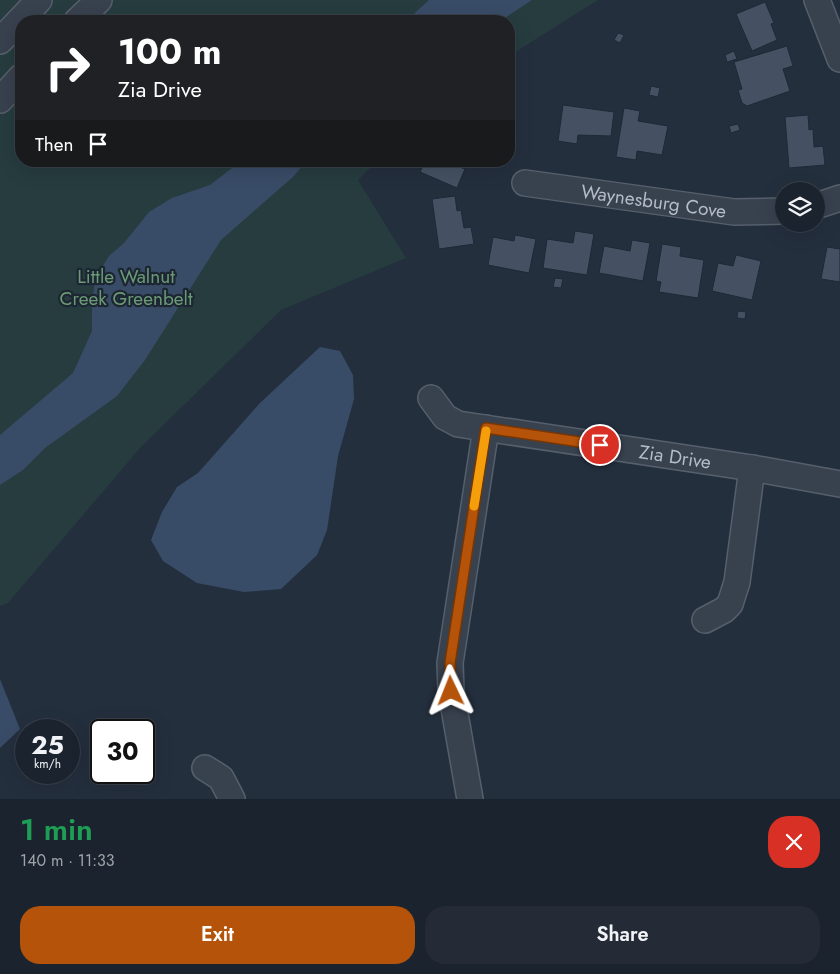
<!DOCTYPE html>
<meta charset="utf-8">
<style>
body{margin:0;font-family:Jost,sans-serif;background:#242b36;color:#f1f3f6;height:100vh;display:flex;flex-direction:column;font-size:19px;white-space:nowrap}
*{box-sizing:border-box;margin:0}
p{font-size:16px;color:#a0a4aa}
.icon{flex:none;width:28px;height:28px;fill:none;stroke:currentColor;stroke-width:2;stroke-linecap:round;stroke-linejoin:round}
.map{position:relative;height:799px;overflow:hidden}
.drawer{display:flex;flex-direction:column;background:#1b232e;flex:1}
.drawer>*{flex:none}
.guide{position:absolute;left:15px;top:15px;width:500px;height:152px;border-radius:20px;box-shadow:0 5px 20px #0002,0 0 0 1px #39404a;background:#202124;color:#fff;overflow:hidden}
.tools{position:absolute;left:775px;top:182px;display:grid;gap:10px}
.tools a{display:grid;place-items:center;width:50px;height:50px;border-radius:50%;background:#1b232e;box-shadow:0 5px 20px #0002,0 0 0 1px #39404a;font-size:25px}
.speed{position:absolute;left:15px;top:719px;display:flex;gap:10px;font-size:25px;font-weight:700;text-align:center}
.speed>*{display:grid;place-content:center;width:65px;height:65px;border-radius:50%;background:#1b232e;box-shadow:0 5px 20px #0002,0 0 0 1px #39404a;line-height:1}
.speed small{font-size:12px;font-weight:400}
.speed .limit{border:2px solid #111;border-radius:8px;background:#fff;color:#111}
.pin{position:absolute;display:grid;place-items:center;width:42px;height:42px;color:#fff;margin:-21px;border:2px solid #fff;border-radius:50%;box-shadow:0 1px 5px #0007}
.me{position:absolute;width:55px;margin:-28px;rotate:358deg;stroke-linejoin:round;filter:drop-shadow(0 0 4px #0008)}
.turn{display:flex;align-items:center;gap:18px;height:105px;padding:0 20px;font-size:22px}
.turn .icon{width:65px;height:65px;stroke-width:2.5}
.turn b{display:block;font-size:35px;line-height:42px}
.then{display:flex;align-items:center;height:48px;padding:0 20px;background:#0003;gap:10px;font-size:19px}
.round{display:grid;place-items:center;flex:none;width:52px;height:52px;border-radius:20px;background:#242b36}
.overview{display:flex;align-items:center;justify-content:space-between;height:85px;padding:0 20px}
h1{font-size:30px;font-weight:600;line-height:38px;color:#1e9e55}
.cta{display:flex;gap:10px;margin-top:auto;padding:10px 20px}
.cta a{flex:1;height:58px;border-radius:20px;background:#b45309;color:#fff;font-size:20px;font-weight:600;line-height:58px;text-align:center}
.cta a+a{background:#242b36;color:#f1f3f6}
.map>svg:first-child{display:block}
.green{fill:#263c3f}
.water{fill:#394c67}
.building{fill:#455162;stroke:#1f2835}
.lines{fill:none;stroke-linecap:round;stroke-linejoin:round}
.minor-casing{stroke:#565f6c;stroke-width:28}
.minor{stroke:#38414e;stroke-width:25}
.route-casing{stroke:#753606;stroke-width:12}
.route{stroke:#b45309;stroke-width:9}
.slow{stroke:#f59e0b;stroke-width:9}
.labels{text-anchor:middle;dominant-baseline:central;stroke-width:4.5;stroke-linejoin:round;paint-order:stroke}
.street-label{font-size:19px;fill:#b4bcc9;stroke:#1d2633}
.park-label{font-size:19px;fill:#6b9a76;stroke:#1d2633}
</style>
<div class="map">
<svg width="840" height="799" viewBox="0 0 840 799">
<rect width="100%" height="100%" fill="#242f3e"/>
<path class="green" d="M0 0H598L509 56V21H21V161H377L358 180 406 258 281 310 141 447 8 603 0 606Z"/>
<path class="water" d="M429 0H532L500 21H406Z
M241 161H306L294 176 221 240 145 360 117 396 45 448 23 470 0 485V435L73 373 92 331V300L96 277 109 256 124 243 149 212 172 198 210 185Z
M320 347 340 351 353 375 354 399 338 456 327 530 317 555 281 589 244 592 197 583 163 561 151 540 162 512 177 487 198 473 260 403Z
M0 679 20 729 0 748Z"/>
<path class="building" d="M765 2 774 23 771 24 777 40 752 51 736 14Z
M618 33 624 35 620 43 614 40Z
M787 46 793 66 783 69 790 91 747 106 742 103 738 90 742 89 734 62Z
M734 51 737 59 727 62 725 55Z
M651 86 660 88 658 97 649 95Z
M563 105 614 112 611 136 578 135 577 144 558 141Z
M624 108 640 111 638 121 668 126 662 155 637 151 636 160 616 157Z
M808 115 809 130 813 129 814 147 823 146 825 165 789 168 785 117Z
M738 124 740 130 731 133 729 126Z
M425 161H457L455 165 465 169 457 188 420 172Z
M455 196 457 211 461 210 464 228 471 227 474 244 439 249 432 199Z
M575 231 594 234 587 275 543 268 547 239 573 243Z
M515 235 536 239 529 273 488 265 493 237 514 241Z
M632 240 650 243 643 281 599 273 604 246 630 251Z
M662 244 681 247 680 256 704 260 698 298 659 292 661 282 656 281Z
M827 247 840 249V282L821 279Z
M736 255 761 261 752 300 712 291 718 263 733 266Z
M555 278 563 279 561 288 553 287Z
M738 311 746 312 745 319 737 318Z"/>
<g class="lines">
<g class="minor-casing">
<g id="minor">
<path d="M817 0 840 59"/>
<path d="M77 21 99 0"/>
<path d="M0 41 39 0"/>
<path d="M0 100 21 77"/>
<path id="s1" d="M525 183 734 212 784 211"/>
<path d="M816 206 840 198"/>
<path id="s2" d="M431 398 445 417 458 424 752 468 840 484"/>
<path d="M705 620 724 610 730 604 737 582 752 468"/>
<path d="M205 768 221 778 232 799"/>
<path d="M470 799 451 691 450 663 486 428"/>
</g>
</g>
<use href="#minor" class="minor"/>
</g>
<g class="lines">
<g class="route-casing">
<path id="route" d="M451 691 450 663 486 428 600 445"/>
</g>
<use href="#route" class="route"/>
<path class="slow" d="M474 506 486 431"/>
</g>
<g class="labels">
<g class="street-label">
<text stroke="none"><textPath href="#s1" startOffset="130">Waynesburg Cove</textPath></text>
<text stroke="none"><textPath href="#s2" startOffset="258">Zia Drive</textPath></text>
</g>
<g class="park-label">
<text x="126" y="276">Little Walnut<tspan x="126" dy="22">Creek Greenbelt</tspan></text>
</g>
</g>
</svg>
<div class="tools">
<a><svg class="icon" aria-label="layers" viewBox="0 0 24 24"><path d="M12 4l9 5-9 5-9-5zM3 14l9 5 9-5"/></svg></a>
</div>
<div class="speed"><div>25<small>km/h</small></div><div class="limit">30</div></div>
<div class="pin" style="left:600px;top:445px;background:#d93025"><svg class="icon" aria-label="arrive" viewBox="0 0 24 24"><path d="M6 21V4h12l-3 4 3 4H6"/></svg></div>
<svg class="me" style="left:451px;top:691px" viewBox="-20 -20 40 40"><path d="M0-17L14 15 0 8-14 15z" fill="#b45309" stroke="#fff" stroke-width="4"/></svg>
<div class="guide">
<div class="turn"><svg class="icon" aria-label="right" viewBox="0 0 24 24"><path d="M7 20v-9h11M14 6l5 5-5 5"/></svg><div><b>100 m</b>Zia Drive</div></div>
<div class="then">Then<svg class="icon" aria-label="arrive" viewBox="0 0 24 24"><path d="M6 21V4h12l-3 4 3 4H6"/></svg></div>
</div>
</div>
<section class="drawer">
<div class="overview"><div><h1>1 min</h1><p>140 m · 11:33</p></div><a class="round" style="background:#d93025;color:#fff"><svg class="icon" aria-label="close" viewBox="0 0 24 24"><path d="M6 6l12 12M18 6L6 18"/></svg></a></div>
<div class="cta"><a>Exit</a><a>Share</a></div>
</section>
